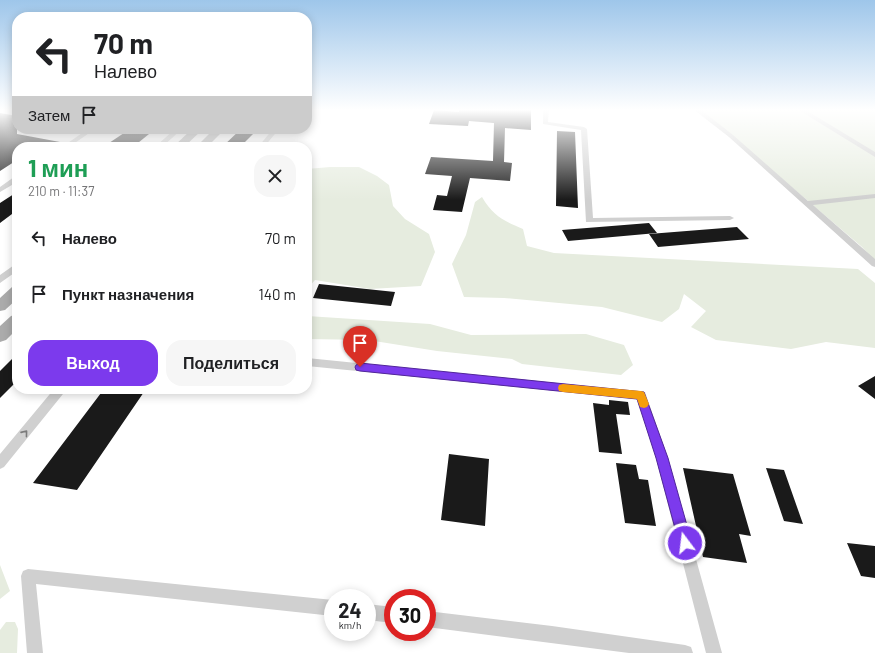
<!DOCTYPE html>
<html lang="ru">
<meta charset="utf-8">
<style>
body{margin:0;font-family:Barlow,sans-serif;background:#f6f6f6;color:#202124;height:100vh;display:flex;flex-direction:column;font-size:15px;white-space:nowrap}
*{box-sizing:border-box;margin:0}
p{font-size:13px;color:#757577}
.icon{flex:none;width:22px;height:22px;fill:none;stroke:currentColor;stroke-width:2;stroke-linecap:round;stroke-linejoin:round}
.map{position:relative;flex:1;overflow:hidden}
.drawer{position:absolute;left:12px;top:142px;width:300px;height:252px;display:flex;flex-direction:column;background:#fff;border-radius:16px;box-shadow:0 2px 10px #0003}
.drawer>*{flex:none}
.guide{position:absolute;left:12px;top:12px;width:300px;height:122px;border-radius:16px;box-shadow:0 2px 10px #0003;background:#fff;color:#202124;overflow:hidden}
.speed{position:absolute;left:324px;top:589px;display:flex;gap:8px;font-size:20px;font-weight:700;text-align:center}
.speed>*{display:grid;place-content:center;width:52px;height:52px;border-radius:50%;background:#fff;box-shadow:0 2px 10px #0003;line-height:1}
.speed small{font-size:10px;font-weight:400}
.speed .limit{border:6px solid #d22;background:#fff;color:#111}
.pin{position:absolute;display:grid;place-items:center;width:34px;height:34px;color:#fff;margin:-41px -17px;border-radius:50% 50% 50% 0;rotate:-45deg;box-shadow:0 0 4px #0007}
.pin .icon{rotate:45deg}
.me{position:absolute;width:44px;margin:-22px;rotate:345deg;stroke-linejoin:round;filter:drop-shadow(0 0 3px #0008)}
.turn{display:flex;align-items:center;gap:14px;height:84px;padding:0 16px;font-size:18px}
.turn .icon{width:52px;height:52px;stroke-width:2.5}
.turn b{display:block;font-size:28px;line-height:34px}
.then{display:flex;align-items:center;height:38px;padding:0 16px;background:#0003;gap:8px;font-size:15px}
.round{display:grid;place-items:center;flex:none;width:42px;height:42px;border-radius:16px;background:#f6f6f6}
.summary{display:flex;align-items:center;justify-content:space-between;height:68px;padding:0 16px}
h1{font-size:24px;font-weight:700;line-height:30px;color:#1e9e55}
.cta{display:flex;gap:8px;margin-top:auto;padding:8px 16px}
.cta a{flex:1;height:46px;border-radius:16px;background:#7c3aed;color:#fff;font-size:16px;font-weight:700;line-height:46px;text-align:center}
.cta a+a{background:#f6f6f6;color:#202124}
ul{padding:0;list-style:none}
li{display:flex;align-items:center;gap:12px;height:56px;padding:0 16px}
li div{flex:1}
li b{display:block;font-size:15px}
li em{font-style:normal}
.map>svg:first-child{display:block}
.green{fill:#e6ecdf}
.building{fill:#1a1a1a}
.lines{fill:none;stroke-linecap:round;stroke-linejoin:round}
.street{fill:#d0d0d0;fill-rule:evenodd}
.primary{fill:#ababab;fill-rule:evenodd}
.oneway{stroke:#7a7a7a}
.route{fill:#7c3aed;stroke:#51269a}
.slow{fill:#f59e0b}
</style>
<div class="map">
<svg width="875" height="653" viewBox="0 0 875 653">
<rect width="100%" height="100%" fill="#fff"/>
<path class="green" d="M700 109H875V261L862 247Z
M330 167H359L377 176 389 185 393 206 405 219 429 234 435 252 421 286 370 289 315 280 307 289V169Z
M482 197C493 216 504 221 523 229L527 246 554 253 858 269 875 283V348L826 342 791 349 716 340 691 327 706 311 684 294 679 309 662 322 602 307 504 298 464 297 452 264 466 235 475 202Z
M307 316 430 324 471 335 586 334 624 345 633 365 621 375 522 364 512 359 437 351 368 340 307 339Z
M0 565 10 591 0 599Z
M6 622H15L18 629 17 653H0V630Z"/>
<path class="building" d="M459 109H531V130L505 128 504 162 512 163 510 181 470 178 462 212 433 210 437 195 447 196 452 176 425 174 431 157 493 161 494 123 469 121 468 126 429 124 434 110 459 112Z
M0 113 17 116V134L60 142 59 147H17V160L0 171Z
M241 129H258L240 147H222Z
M127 131 149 134 133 147H103Z
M557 131 575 132 578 208 556 206Z
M17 192V215L12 214 0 223V203Z
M649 223 657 233 568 241 562 230Z
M737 227 749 239 658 247 649 234Z
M319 284 395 292 391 306 313 298Z
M17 354V381L0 398V371Z
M875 376V399L858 386Z
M104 389H146L77 490 33 483Z
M609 400 628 402 630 415 616 414 622 454 599 452 593 403 609 405Z
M449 454 489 459 485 526 441 520Z
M616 463 636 465 639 479 648 480 656 526 625 523Z
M683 468 733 474 751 536 739 534 747 563 703 557Z
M766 468 784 470 803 524 784 521Z
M847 543 875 546V578L861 576Z"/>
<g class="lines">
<path class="street" d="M543 109H549L548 122 584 127 587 129 593 218 730 216 734 218 730 220 586 222 581 130 543 124Z
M693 109H700L733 135 808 201 875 194V198L813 205 875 259V267L872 266 729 137Z
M797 109H804L875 152V157Z
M88 129H95L69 147H62Z
M175 129H182L162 147H155Z
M273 129H279L264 147H258Z
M14 177H17V182L0 192V187Z
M17 263V271L0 283V275Z
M307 358 645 392 668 458 722 653H706L656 458 637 399 307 366Z
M54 389H67L4 467 0 469V454Z
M28 569 333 600V616L36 584 43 653H27L21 576 23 571Z
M367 604 393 607V623L367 620Z
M427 611 552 626 685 645 691 647 693 653H629L427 627Z"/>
<path class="primary" d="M192 129H203L184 147H173Z
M214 129H225L207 147H196Z
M17 286V299L5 310 0 311V298L12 287Z
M17 314V329L6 340 0 342V326L11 316Z"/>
</g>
<defs><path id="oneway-chevron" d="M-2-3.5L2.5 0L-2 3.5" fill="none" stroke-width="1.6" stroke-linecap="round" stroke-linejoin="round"/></defs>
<use class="oneway" href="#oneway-chevron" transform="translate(25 433) rotate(-51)"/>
<linearGradient id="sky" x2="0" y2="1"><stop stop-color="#9ec6ea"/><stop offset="0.55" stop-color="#fff"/><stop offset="1" stop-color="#fff" stop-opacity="0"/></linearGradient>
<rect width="875" height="200" fill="url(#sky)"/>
<path class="route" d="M360 363 644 392 668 458 692 543 690 547 685 549 681 547 679 543 656 458 637 399 360 371 356 370 355 367 356 365Z"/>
<path class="slow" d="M563 384 641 391 644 392 649 404 647 407 644 408 640 407 637 399 563 392 559 391 558 388 559 385Z"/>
</svg>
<div class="speed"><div>24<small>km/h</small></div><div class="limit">30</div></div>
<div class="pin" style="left:360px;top:367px;background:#d93025"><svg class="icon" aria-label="arrive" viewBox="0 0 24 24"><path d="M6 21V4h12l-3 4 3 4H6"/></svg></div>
<svg class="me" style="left:685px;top:543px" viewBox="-20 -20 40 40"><circle r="17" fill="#7c3aed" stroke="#fff" stroke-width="3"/><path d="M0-11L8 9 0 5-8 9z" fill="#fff"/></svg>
<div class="guide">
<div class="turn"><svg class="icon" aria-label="left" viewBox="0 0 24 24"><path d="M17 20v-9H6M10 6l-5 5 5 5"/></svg><div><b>70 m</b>Налево</div></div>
<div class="then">Затем<svg class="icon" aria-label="arrive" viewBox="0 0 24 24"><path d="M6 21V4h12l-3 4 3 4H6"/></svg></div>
</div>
<section class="drawer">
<div class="summary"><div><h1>1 мин</h1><p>210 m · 11:37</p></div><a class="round"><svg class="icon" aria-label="close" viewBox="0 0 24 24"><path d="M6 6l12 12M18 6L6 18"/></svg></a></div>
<ul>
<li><svg class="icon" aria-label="left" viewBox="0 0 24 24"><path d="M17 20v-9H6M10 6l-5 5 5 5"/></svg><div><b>Налево</b></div><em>70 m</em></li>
<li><svg class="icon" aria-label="arrive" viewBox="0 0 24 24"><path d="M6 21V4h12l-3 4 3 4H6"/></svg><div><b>Пункт назначения</b></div><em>140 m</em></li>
</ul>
<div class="cta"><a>Выход</a><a>Поделиться</a></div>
</section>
</div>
